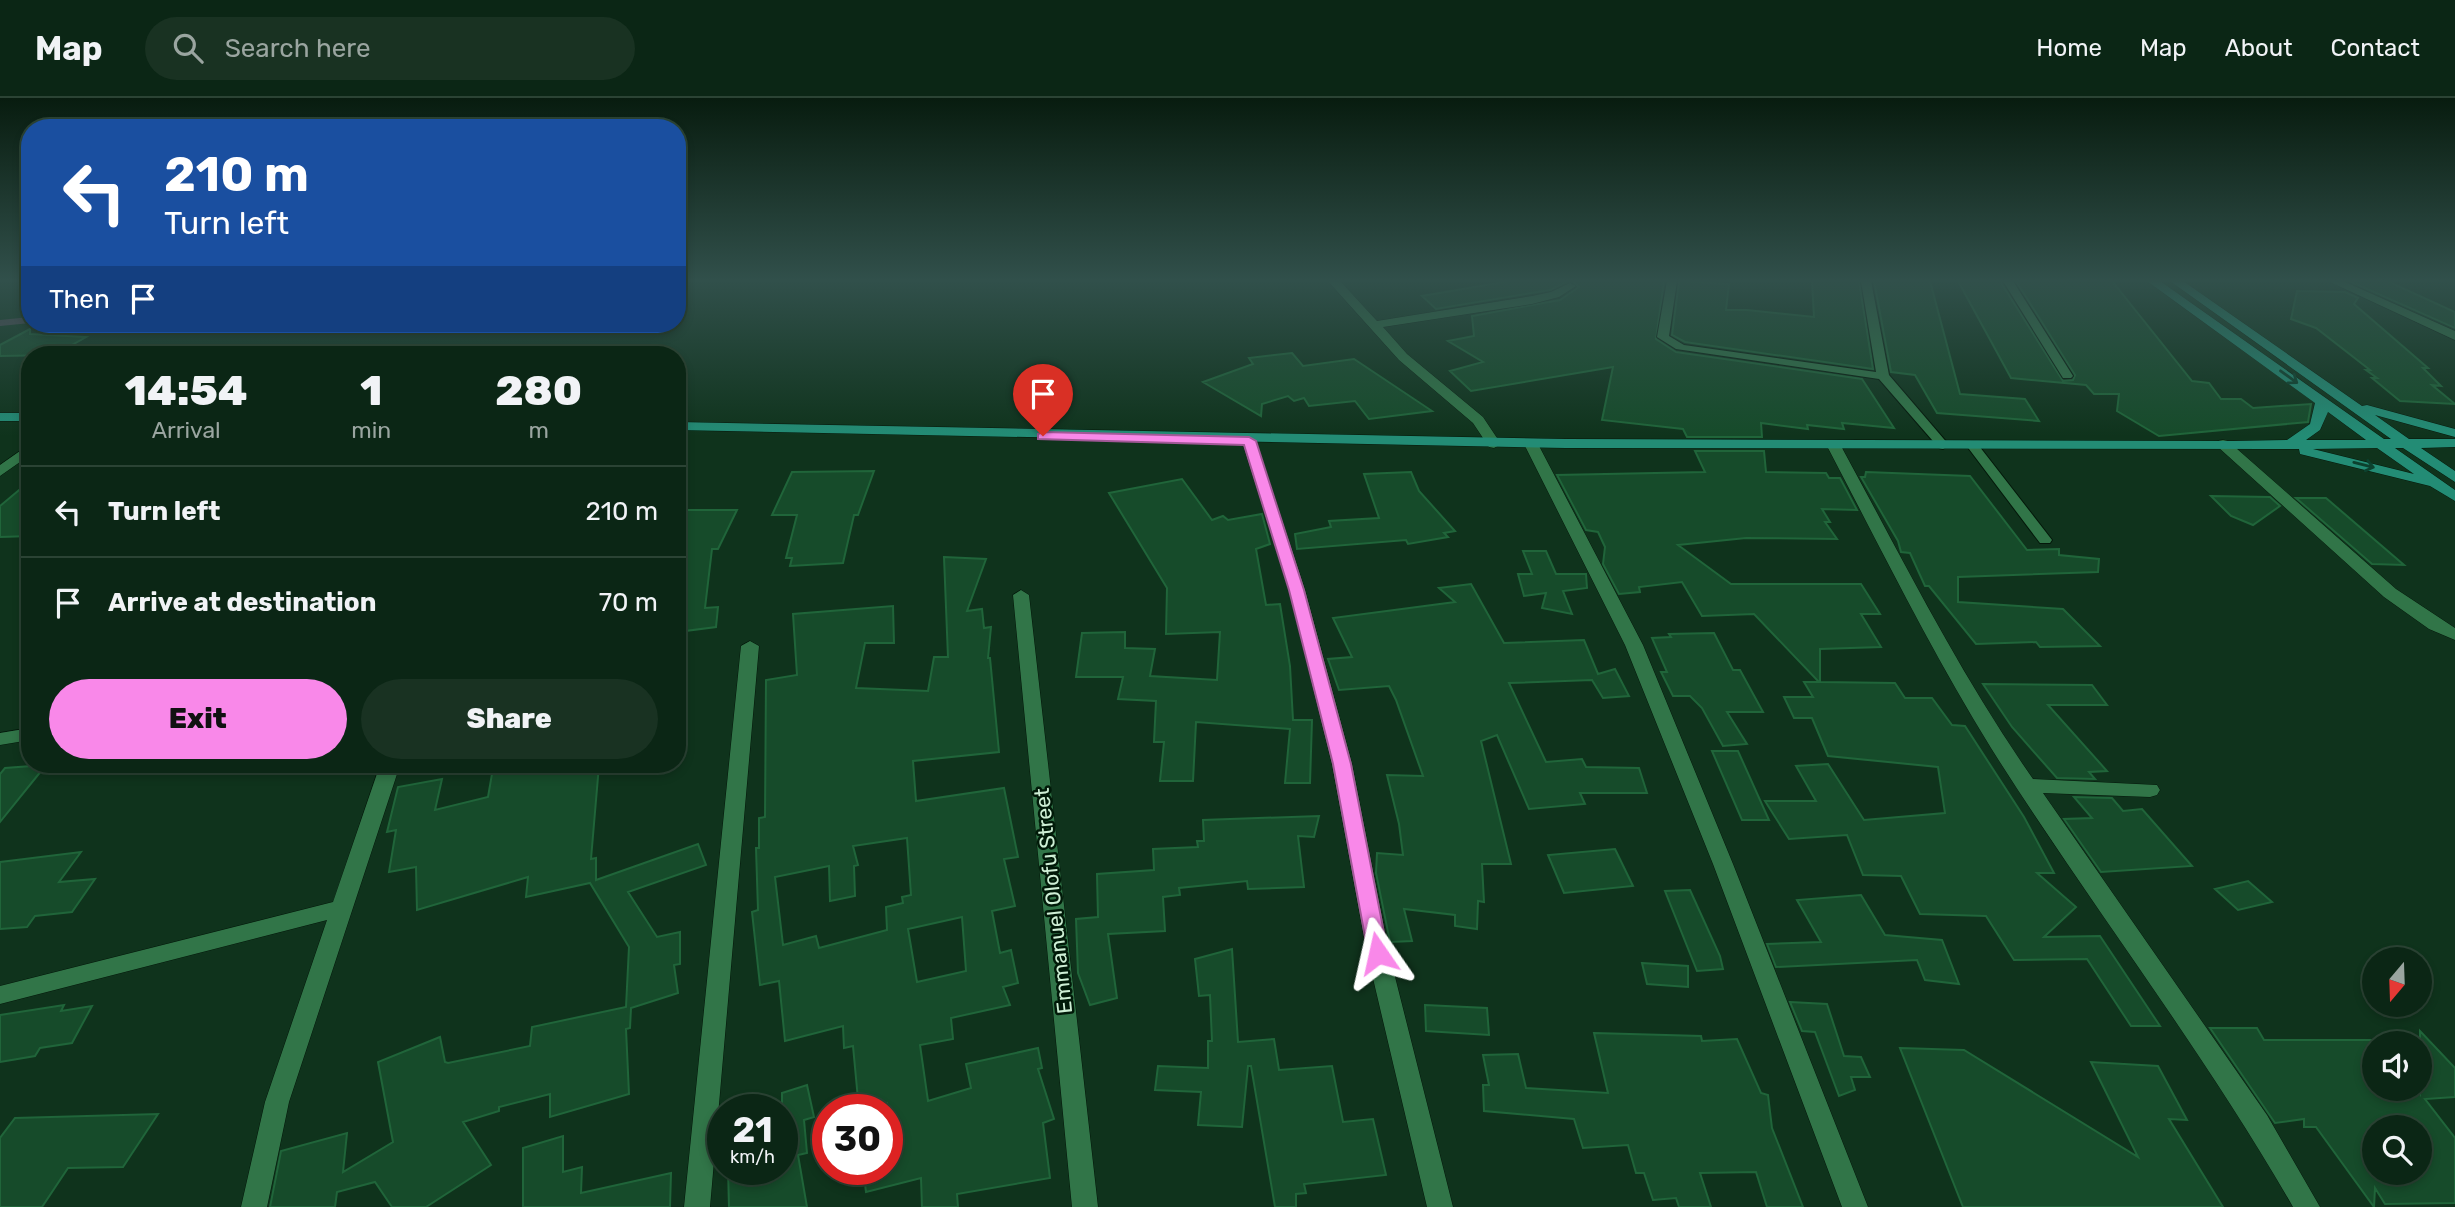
<!DOCTYPE html>
<style>
body{margin:0;font-family:Rubik,sans-serif;background:#193222;color:#f1f3f6;height:100vh;display:flex;flex-direction:column;font-size:26px;white-space:nowrap}
*{box-sizing:border-box;margin:0}
p{font-size:23px;color:#9aa5a0}
.icon{flex:none;width:38px;height:38px;fill:none;stroke:currentColor;stroke-width:2;stroke-linecap:round;stroke-linejoin:round}
.map{position:relative;flex:1;overflow:hidden}
.drawer{position:absolute;left:21px;top:248px;width:665px;height:427px;display:flex;flex-direction:column;background:#0b2615;border-radius:28px;box-shadow:0 4px 10px #0003,0 0 0 2px #2b4334}
.drawer>*{flex:none}
.guide{position:absolute;left:21px;top:21px;width:665px;height:214px;border-radius:28px;box-shadow:0 4px 10px #0003,0 0 0 2px #2b4334;background:#1a4fa0;color:#fff;overflow:hidden}
.needle{width:46px;rotate:199deg}
.controls{position:absolute;left:2362px;top:849px;display:grid;gap:14px}
.controls a{display:grid;place-items:center;width:70px;height:70px;border-radius:50%;background:#0b2615;box-shadow:0 4px 10px #0003,0 0 0 2px #2b4334;font-size:35px}
.speed{position:absolute;left:707px;top:996px;display:flex;gap:14px;font-size:35px;font-weight:700;text-align:center}
.speed>*{display:grid;place-content:center;width:91px;height:91px;border-radius:50%;background:#0b2615;box-shadow:0 4px 10px #0003,0 0 0 2px #2b4334;line-height:1}
.speed small{font-size:18px;font-weight:400}
.speed .limit{border:10px solid #d22;background:#fff;color:#111}
.pin{position:absolute;display:grid;place-items:center;width:60px;height:60px;color:#fff;margin:-72px -30px;border-radius:50% 50% 50% 0;rotate:-45deg;box-shadow:0 0 7px #0007}
.pin .icon{rotate:45deg}
.me{position:absolute;width:77px;margin:-38px;rotate:349deg;stroke-linejoin:round;filter:drop-shadow(0 0 5px #0008)}
.turn{display:flex;align-items:center;gap:24px;height:147px;padding:0 28px;font-size:32px}
.turn .icon{width:91px;height:91px;stroke-width:2.5}
.turn b{display:block;font-size:49px;line-height:60px}
.then{display:flex;align-items:center;height:66px;padding:0 28px;background:#0003;gap:14px;font-size:26px}
.eta{display:flex;justify-content:space-evenly;align-items:center;height:119px;text-align:center}
.eta b{font-size:42px;font-weight:800;line-height:49px}
.primary-button{display:flex;gap:14px;margin-top:auto;padding:14px 28px}
.primary-button a{flex:1;height:80px;border-radius:42px;background:#f988e9;color:#111;font-size:28px;font-weight:800;line-height:80px;text-align:center}
.primary-button a+a{background:#193222;color:#f1f3f6}
ul{padding:0;list-style:none}
li{display:flex;align-items:center;gap:21px;height:91px;padding:0 28px;border-top:2px solid #2b4334}
li div{flex:1}
li b{display:block;font-size:26px}
li em{font-style:normal}
header{display:flex;align-items:center;gap:42px;box-sizing:border-box;height:98px;padding:0 35px;background:#0b2615;border-bottom:2px solid #2b4334}
header strong{font-size:33px}
nav{display:flex;gap:38px;margin-inline-start:auto;font-size:24px}
.search{width:490px;height:63px;background:#193222;display:flex;align-items:center;gap:18px;box-sizing:border-box;padding:0 24px;border-radius:38px;color:#9aa5a0;font-size:26px}
.map>svg:first-child{display:block}
.lines{fill:none;stroke-linecap:round;stroke-linejoin:round}
.stream{stroke:#5d485d;stroke-width:6}
.building{fill:#164b2a;stroke:#20653a;stroke-width:2;fill-rule:evenodd}
.lane-casing{stroke:#04180a;stroke-width:2}
.street-casing{stroke:#04180a;stroke-width:1}
.secondary-casing{stroke:#04180a;stroke-width:1}
.lane{fill:#317548;fill-rule:evenodd}
.street{fill:#317548;fill-rule:evenodd}
.secondary{fill:#238c75;fill-rule:evenodd}
.oneway{stroke:#0c412e}
.route{fill:#f988e9;stroke:#a25897;stroke-width:2}
.labels{text-anchor:middle;dominant-baseline:central;stroke-width:5;stroke-linejoin:round;paint-order:stroke}
.near-street-label{font-size:21px;fill:#ceefd5;stroke:#001908}
</style>
<header>
<strong>Map</strong>
<div class="search"><svg class="icon" aria-label="search" viewBox="0 0 24 24"><circle cx="10" cy="10" r="6"/><path d="M15 15l6 6"/></svg>Search here</div>
<nav><a>Home</a><a>Map</a><a>About</a><a>Contact</a></nav>
</header>
<div class="map">
<svg width="2455" height="1109" viewBox="0 0 2455 1109">
<rect width="100%" height="100%" fill="#0f331c"/>
<g class="lines">
<path class="stream" d="M0 225 30 222"/>
</g>
<path class="building" d="M1510 183H1568L1550 192 1436 211 1422 198Z
M1572 183H1664L1656 241 1676 254 1862 281 1894 330 1842 325 1844 331 1807 327 1808 331 1761 325 1762 339H1687L1683 331 1602 322 1613 269 1471 293 1450 273 1483 264 1448 243 1474 238 1472 218 1560 202 1579 189Z
M1679 183 1729 186 1726 212H1747L1814 219 1812 183H1859L1873 271 1685 244 1672 237Z
M1874 183H1930L1960 296 2025 301 2039 323 1937 315 1915 277 1891 274Z
M1958 183H2000L2063 283 2073 282 2075 277 2016 183H2112L2192 283 2209 285 2221 301H2241L2253 310 2311 306 2308 324 2159 338 2117 313 2119 296H2094L2086 287 2011 280Z
M2349 183H2387L2455 214V230Z
M2297 193 2345 194 2358 200 2354 206 2428 270H2423L2441 288 2432 287 2455 306 2400 303 2372 280H2377L2366 272H2370L2316 230 2291 221Z
M30 231V236L86 239 54 257 0 258V247Z
M1292 255 1303 268 1354 261 1432 313 1369 321 1355 303 1309 308 1304 300 1294 303 1288 298 1262 306 1261 318 1203 284 1253 266 1249 260Z
M1695 353H1764L1766 374 1826 375 1829 380H1840L1857 412 1822 411 1830 424H1825L1837 441 1746 440 1678 447 1731 486H1861L1880 516H1861L1881 549 1820 551V584L1895 585 1905 600H1932L1952 627 1965 628 2024 719 2054 775H2037L2076 809 2044 839 2100 838 2160 928H2131L2087 861 2014 862 1986 818 1920 816 1901 778 1863 777 1847 737 1789 741 1765 703H1816L1796 668 1828 666 1864 722 1945 715 1938 669 1828 658 1812 620H1794L1784 599H1813L1804 584H1819L1754 516 1702 518 1682 484 1639 489 1640 494 1619 496 1603 466 1605 449 1598 434 1586 432 1557 377 1705 374Z
M874 373 858 417H854L843 465 790 468 792 460H786L797 417H772L792 374Z
M1411 374 1419 393 1455 433 1444 435 1448 439 1408 446 1406 442 1297 451 1295 436 1331 429 1329 423 1379 420 1364 376Z
M1866 374 1970 378 2027 452 2059 451V457L2099 461 2098 474 1958 479V504L2063 511 2100 548 2040 549 2036 544 1976 546 1929 488H1925L1910 455 1901 454 1898 443 1861 379H1865Z
M1182 381 1212 422 1223 418 1228 422 1262 416 1270 446 1256 451 1266 507 1280 506 1290 568 1293 622H1312L1310 685H1285L1290 631 1196 624 1193 683H1160L1164 644H1154L1156 603 1118 601 1123 579H1076L1082 535 1125 534V550L1155 551 1150 578 1217 582 1220 534 1166 536 1167 490 1109 395Z
M30 383V438L0 439V408Z
M2211 398 2270 399 2280 408 2253 427 2231 418Z
M2296 400H2326L2404 467 2372 466Z
M677 412H737L718 451H712L705 510 718 509 716 529 677 534Z
M1523 453H1546L1556 476H1586L1587 490 1563 493 1572 516 1542 510 1546 495 1524 498 1518 476H1532Z
M944 459 986 461 967 513 982 511 984 530 991 529 988 560H990L999 654 913 663 916 703 1004 690 1018 759 1004 761 1015 808 992 813 1000 855 1011 852 1018 885 1003 889 1010 907 951 920 953 941 920 947 928 1003 971 990 966 966 1038 950 1042 970 1038 971 1054 1021 1043 1025 1050 1080 957 1096 958 1109H922L921 1080 866 1094 863 1071H887V1005L859 1012 853 948 844 950 843 928 785 943 779 883 760 887 752 814 758 812 756 750H759V720L765 719 766 582 797 577 793 516 893 508 894 545H865L856 590 928 593 934 559H948ZM907 740 911 797 902 799 903 805 886 809 887 832 819 850 816 838 783 847 775 779 829 768 830 803 855 798 854 768 858 767 853 748ZM962 819 966 873 917 884 908 831Z
M1471 486 1504 545 1584 542 1598 576 1615 571 1629 598 1603 600 1592 582 1509 585 1546 664 1582 661 1586 669 1639 670 1647 695H1580L1585 706 1529 711 1497 637 1481 643 1511 766H1482L1484 804 1478 803 1477 831 1455 828V817L1404 811 1412 843 1390 844 1376 775 1377 755 1403 757 1399 726 1387 677 1423 678 1396 602 1389 588 1339 592 1328 561 1352 559 1333 520 1455 504 1439 490Z
M1714 535 1733 572H1740L1763 614H1727L1747 646 1723 648 1702 610 1690 598H1673L1661 574H1667L1652 540 1671 539 1669 536Z
M1983 586 2092 587 2107 607H2048L2107 673 2089 674 2095 681 2057 680 2012 629Z
M1712 653H1738L1769 722H1742Z
M46 667 0 724V676L5 670Z
M508 667H599L591 761 596 760V782L698 746 706 767 628 794 657 839 680 834V866L674 867 678 895 631 910 630 930 626 931 629 996 550 1019V996L499 1009V1013L463 1024 491 1067 426 1109H392L375 1084 337 1094 335 1109H270L281 1053 347 1035 343 1074 393 1044 378 964 440 939 445 964 448 965 530 948 532 929 626 909 629 849 590 785 526 799 528 779 417 812 416 769 389 774 396 732 387 734 398 689 442 681 435 712 488 699 493 670Z
M2074 699 2112 700 2123 713 2142 711 2192 768 2101 774 2064 721 2092 720Z
M1319 718 1314 739 1298 738 1304 789 1248 791 1247 783 1179 790 1180 797 1163 799 1165 833 1108 836 1117 900 1090 907 1078 875 1076 821 1098 819 1097 776 1154 772 1153 751 1198 749 1197 743H1204L1203 722Z
M1615 751 1633 788 1564 795 1548 757Z
M81 754 59 784 95 781 72 814 35 818 27 829 0 831V764Z
M2248 783 2272 804 2238 812 2215 791Z
M1690 792 1720 858 1723 871 1697 873 1665 793Z
M1861 797 1885 837 1942 842 1959 886 1925 882 1917 862 1776 869 1767 846 1821 844 1797 802Z
M1232 851 1238 944 1274 941 1279 972 1332 968 1343 1024 1373 1021 1386 1077 1304 1086 1306 1095 1296 1096V1109H1275L1251 968H1248L1242 1029 1198 1027 1201 994 1155 992 1158 968 1208 970V943H1212L1210 897 1199 898 1195 861Z
M1642 865 1688 868V889L1647 886Z
M1790 904 1827 906 1844 958 1861 959 1870 979H1851L1855 992 1839 998 1815 934 1802 933Z
M64 907 61 913 92 908 72 945 40 950 35 958 0 964V917Z
M1425 907 1487 910 1489 937 1426 933Z
M2210 930H2257L2264 942H2375V990H2416L2420 996V933L2455 970V999L2425 1001 2455 1040V1105L2385 1106 2375 1090 2374 1109 2316 1029H2304V1021L2275 1025ZM2375 1029H2420V1074H2375Z
M1594 935 1701 938 1702 943 1737 941 1761 995 1768 997 1772 1030 1803 1109H1767L1756 1074 1700 1075 1711 1109H1679L1676 1100 1653 1102 1644 1075H1636L1628 1047 1583 1050 1574 1021 1484 1013 1483 987H1489L1483 957 1518 956 1526 990 1608 995Z
M1900 950 1964 952 2138 1059 2091 964 2158 968 2187 1022 2169 1021 2223 1109H1963Z
M807 987 814 1019 804 1022 807 1055 798 1057 807 1109H729L728 1071H782V995Z
M158 1016 123 1069 68 1070 42 1109H0V1040L15 1020Z
M563 1038V1074L582 1069 581 1095 671 1075 670 1109H523V1050Z"/>
<g class="lines">
<g class="lane-casing">
<path id="lane" d="M1667 183H1677L1669 238 1684 247 1876 274 1861 183H1871L1889 277 1949 347 1943 351 1939 350 1879 281 1676 251 1657 239Z
M2003 183H2013L2073 278 2071 280H2063Z
M1972 343 1976 344 2052 442 2050 445H2040L1966 347Z"/>
</g>
<g class="street-casing">
<path id="street" d="M1328 183H1340L1377 223 1532 198 1551 194 1570 185 1576 188 1559 199 1532 206 1383 229 1407 256 1483 319 1501 346 1494 350 1489 349 1473 325 1399 262Z
M2328 183H2343L2455 233V242Z
M1249 339 1256 343 1305 492 1352 666 1389 855 1453 1109H1427L1367 855 1332 666 1289 492 1242 343Z
M1531 342 1538 346 1643 547 1733 766 1868 1109H1842L1713 766 1625 547 1524 346Z
M2223 342 2228 343 2396 491 2455 530V542L2429 531 2384 499 2218 349V343Z
M1834 344 1841 348C1902 460 1960 577 2033 681L2157 687 2160 692 2157 697 2150 699 2043 695 2267 1017 2320 1109H2293C2202 950 2088 804 1991 650 1931 553 1880 449 1827 348Z
M30 346V357L0 378V367Z
M1021 492 1029 497 1098 1109H1072L1013 497Z
M750 543 759 548 710 1109H684L741 548Z
M30 630V642L0 647V635Z
M380 667H400L289 1004 267 1109H241L265 1004 327 822 0 906V888L333 804Z"/>
</g>
<g class="secondary-casing">
<path id="secondary" d="M2147 183H2160L2384 341H2391L2170 183H2183L2362 308 2367 307 2455 331V339L2375 317 2409 341H2455V349L2421 350 2455 373V384L2403 350H2395L2455 392V403L2430 388 2300 356 2299 351 1566 350 677 332V324L1566 341 2233 343 2287 342 2310 326 2315 305ZM2328 314 2366 342H2306L2320 332ZM2377 350 2414 376 2313 351Z
M0 315H30V323H0Z"/>
</g>
<use href="#lane" class="lane"/>
<use href="#street" class="street"/>
<use href="#secondary" class="secondary"/>
</g>
<defs><path id="oneway-shaft" d="M-6 0H5M1.5-3L5.5 0L1.5 3" fill="none" stroke-width="1.6" stroke-linecap="round" stroke-linejoin="round" transform="scale(1.75)"/></defs>
<g class="oneway">
<use href="#oneway-shaft" transform="translate(2289 279) rotate(36)"/>
<use href="#oneway-shaft" transform="translate(2364 367) rotate(14)"/>
</g>
<linearGradient id="sky" x2="0" y2="1"><stop stop-color="#081c0f"/><stop offset="0.54" stop-color="#31504b"/><stop offset="1" stop-color="#31504b" stop-opacity="0"/></linearGradient>
<rect width="2455" height="338" fill="url(#sky)"/>
<path class="route" d="M1043 334 1249 339 1256 343 1304 492 1351 666 1388 855 1385 861 1378 863 1371 861 1368 855 1333 666 1289 492 1244 347 1038 341V336Z"/>
<g class="labels">
<g class="near-street-label">
<text transform="translate(1053 803) rotate(-96)">Emmanuel Olofu Street</text>
</g>
</g>
</svg>
<div class="controls">
<a><svg class="needle" viewBox="-14 -14 28 28"><path d="M0-13l5 13h-10z" fill="#e53935"/><path d="M0 13l5-13h-10z" fill="#9aa5a0"/></svg></a>
<a><svg class="icon" aria-label="sound" viewBox="0 0 24 24"><path d="M4 9h4l5-4v14l-5-4H4zM17 9q2 3 0 6"/></svg></a>
<a><svg class="icon" aria-label="search" viewBox="0 0 24 24"><circle cx="10" cy="10" r="6"/><path d="M15 15l6 6"/></svg></a>
</div>
<div class="speed"><div>21<small>km/h</small></div><div class="limit">30</div></div>
<div class="pin" style="left:1043px;top:338px;background:#d93025"><svg class="icon" aria-label="arrive" viewBox="0 0 24 24"><path d="M6 21V4h12l-3 4 3 4H6"/></svg></div>
<svg class="me" style="left:1378px;top:855px" viewBox="-20 -20 40 40"><path d="M0-17L14 15 0 8-14 15z" fill="#f988e9" stroke="#fff" stroke-width="4"/></svg>
<div class="guide">
<div class="turn"><svg class="icon" aria-label="left" viewBox="0 0 24 24"><path d="M17 20v-9H6M10 6l-5 5 5 5"/></svg><div><b>210 m</b>Turn left</div></div>
<div class="then">Then<svg class="icon" aria-label="arrive" viewBox="0 0 24 24"><path d="M6 21V4h12l-3 4 3 4H6"/></svg></div>
</div>
<section class="drawer">
<div class="eta">
<div><b>14:54</b><p>Arrival</p></div>
<div><b>1</b><p>min</p></div>
<div><b>280</b><p>m</p></div>
</div>
<ul>
<li><svg class="icon" aria-label="left" viewBox="0 0 24 24"><path d="M17 20v-9H6M10 6l-5 5 5 5"/></svg><div><b>Turn left</b></div><em>210 m</em></li>
<li><svg class="icon" aria-label="arrive" viewBox="0 0 24 24"><path d="M6 21V4h12l-3 4 3 4H6"/></svg><div><b>Arrive at destination</b></div><em>70 m</em></li>
</ul>
<div class="primary-button"><a>Exit</a><a>Share</a></div>
</section>
</div>
